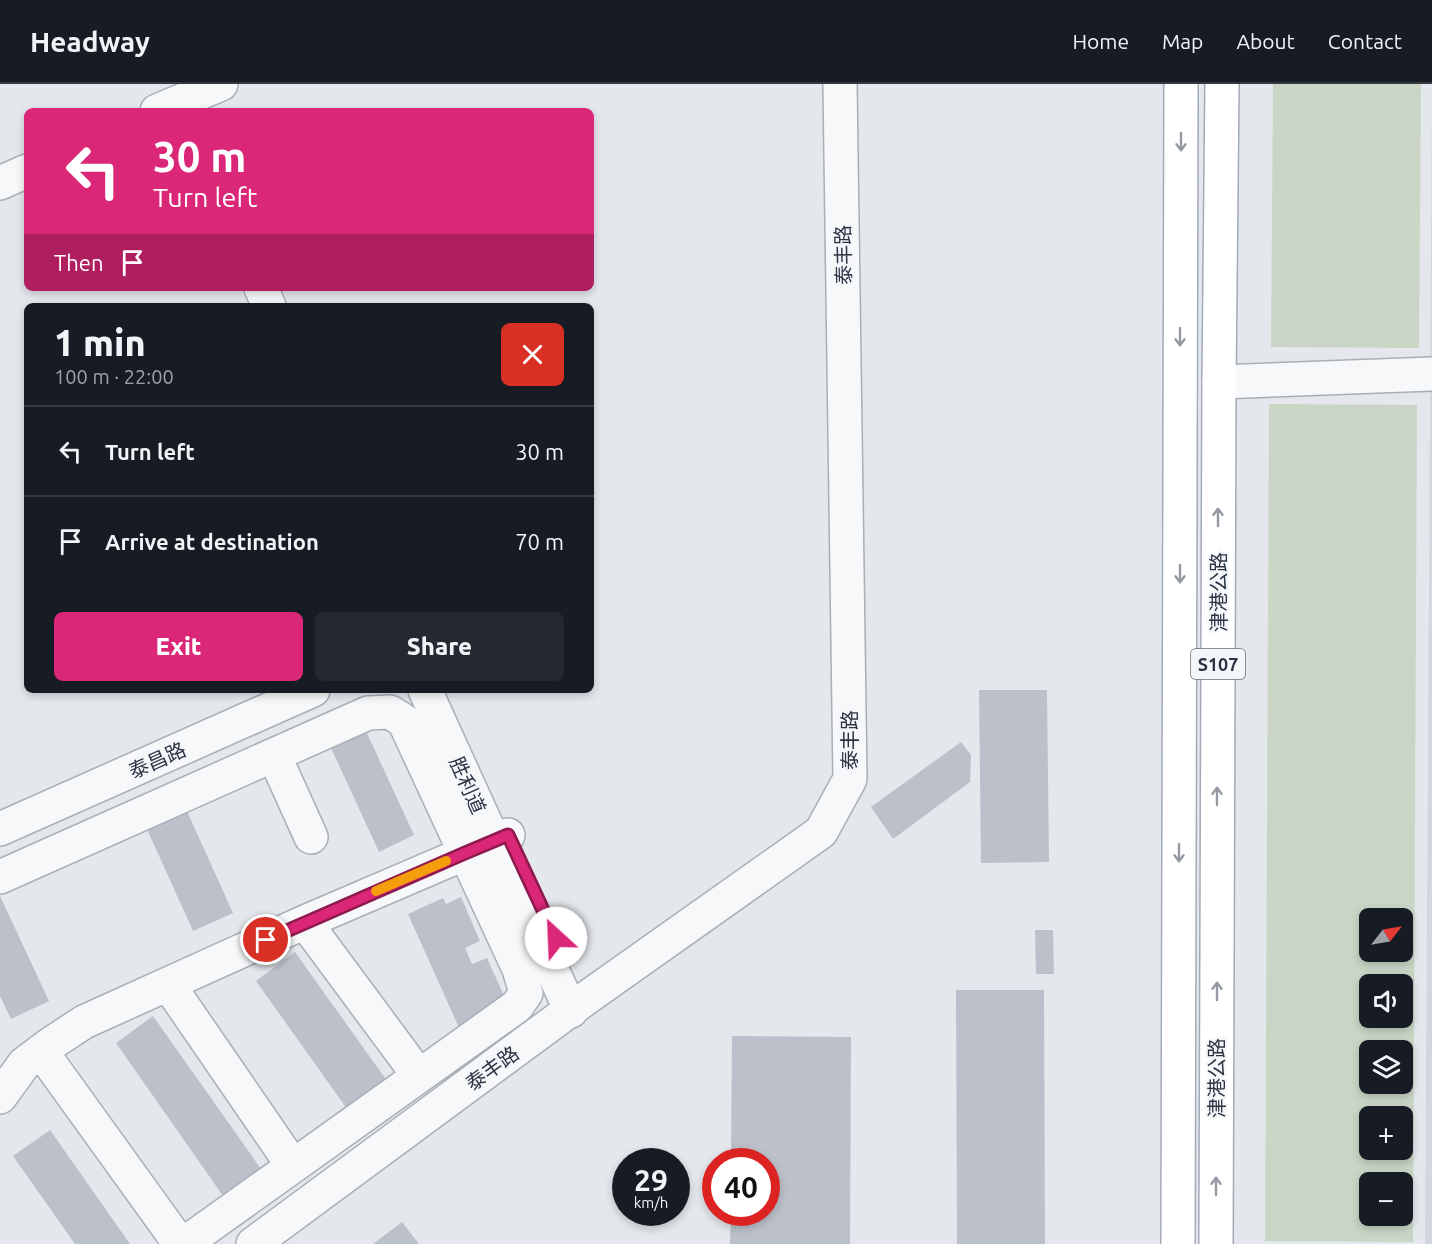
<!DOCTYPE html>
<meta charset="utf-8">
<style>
body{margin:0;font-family:Ubuntu,"Noto Sans SC",sans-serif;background:#242831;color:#f1f3f6;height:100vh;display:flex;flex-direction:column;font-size:22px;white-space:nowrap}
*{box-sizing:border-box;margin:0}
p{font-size:20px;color:#9ea1a6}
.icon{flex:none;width:33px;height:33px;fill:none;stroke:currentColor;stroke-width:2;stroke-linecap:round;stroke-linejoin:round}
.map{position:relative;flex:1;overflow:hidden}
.sheet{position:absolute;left:24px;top:219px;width:570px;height:390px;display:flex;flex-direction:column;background:#171b24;border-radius:9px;box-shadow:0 3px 9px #0003}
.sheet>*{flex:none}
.banner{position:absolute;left:24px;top:24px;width:570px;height:183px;border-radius:9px;box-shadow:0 3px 9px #0003;background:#db2777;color:#fff;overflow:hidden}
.needle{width:39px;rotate:59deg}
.fabs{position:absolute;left:1359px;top:824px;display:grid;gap:12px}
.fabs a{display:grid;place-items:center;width:54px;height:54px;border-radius:9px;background:#171b24;box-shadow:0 3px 9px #0003;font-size:30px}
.speed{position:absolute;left:612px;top:1064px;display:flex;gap:12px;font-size:30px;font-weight:700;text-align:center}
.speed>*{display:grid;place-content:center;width:78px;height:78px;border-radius:50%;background:#171b24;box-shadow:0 3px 9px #0003;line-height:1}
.speed small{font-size:15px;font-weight:400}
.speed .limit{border:9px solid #d22;background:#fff;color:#111}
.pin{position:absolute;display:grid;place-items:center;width:51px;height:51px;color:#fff;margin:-26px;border:3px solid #fff;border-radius:50%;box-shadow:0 2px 6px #0007}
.me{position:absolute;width:66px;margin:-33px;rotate:335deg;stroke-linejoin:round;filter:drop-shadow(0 0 4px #0008)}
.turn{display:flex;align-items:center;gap:21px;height:126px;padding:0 30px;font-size:27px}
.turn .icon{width:78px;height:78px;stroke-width:2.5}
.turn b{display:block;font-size:42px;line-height:51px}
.then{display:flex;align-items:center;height:57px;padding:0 30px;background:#0003;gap:12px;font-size:22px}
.round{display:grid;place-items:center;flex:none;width:63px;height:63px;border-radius:9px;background:#242831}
.summary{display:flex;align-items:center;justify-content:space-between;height:102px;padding:0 30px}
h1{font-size:36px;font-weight:800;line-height:45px}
.cta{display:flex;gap:12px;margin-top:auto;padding:12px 30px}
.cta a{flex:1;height:69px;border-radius:9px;background:#db2777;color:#fff;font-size:24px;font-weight:800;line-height:69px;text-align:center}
.cta a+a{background:#242831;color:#f1f3f6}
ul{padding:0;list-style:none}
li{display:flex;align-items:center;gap:18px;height:90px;padding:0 30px;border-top:2px solid #363941}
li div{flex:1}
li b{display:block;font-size:22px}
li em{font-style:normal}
header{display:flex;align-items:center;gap:36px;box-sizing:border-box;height:84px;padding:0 30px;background:#171b24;border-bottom:2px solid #363941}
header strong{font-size:28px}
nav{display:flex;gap:33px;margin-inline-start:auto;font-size:21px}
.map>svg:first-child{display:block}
.built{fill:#d2d6de}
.green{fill:#c9d6c5;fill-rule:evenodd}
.building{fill:#bbc0ca}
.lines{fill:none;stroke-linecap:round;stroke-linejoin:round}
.minor-casing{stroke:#a9aeb7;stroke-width:36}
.major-casing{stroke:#a3abb8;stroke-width:36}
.minor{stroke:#f7f8fa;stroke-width:33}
.major{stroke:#fff;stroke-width:33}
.oneway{stroke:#959aa2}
.route-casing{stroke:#8e194d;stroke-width:15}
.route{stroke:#db2777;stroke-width:10}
.slow{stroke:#f59e0b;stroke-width:10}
.labels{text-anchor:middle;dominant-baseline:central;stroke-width:4.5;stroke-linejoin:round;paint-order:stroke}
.shield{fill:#f4f6f9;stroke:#676e7b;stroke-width:1.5}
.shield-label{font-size:18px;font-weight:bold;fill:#2b3445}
.street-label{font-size:20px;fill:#2b3445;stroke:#f4f6f9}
</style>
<header>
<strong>Headway</strong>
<nav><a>Home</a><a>Map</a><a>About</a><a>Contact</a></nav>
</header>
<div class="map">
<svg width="1432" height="1160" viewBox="0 0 1432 1160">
<rect width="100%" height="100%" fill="#e4e7ec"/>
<path class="built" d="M1432 0V1160H1425Z"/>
<path class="green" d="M1273 0H1421L1419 264 1271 263Z
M1269 320 1417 321 1413 1158 1265 1157ZM1370 834H1402V867H1370ZM1370 900H1402V933H1370ZM1370 966H1402V999H1370ZM1370 1032H1402V1065H1370ZM1370 1098H1402V1131H1370Z"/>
<path class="building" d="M979 606H1047L1049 778 981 779Z
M366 647 414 751 379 768 331 664Z
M961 658 971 671 970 698 893 755 871 723Z
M186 725 233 829 193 847 146 743Z
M0 812 49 917 11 935 0 912Z
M461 813 480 857 465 864 472 880 487 874 505 914 491 921 495 930 460 946 408 830 443 814 446 820Z
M1035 846H1053L1054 890H1036Z
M295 868 390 1001 350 1029 256 897Z
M956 906H1044L1045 1160H957Z
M153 932 266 1092 228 1119 116 959Z
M732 952 851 953 850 1160H730L731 1128H766V1077H731Z
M50 1046 130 1160H75L13 1072Z
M402 1138 419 1160H373Z"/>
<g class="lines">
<g class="minor-casing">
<path id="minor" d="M157 27 221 0
M0 99 27 87
M261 204 269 222
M1219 298 1432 290
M425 606 571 927
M274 671 311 753
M0 745 313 606
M0 793 368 629 390 628 404 637 519 885 526 909 517 922 184 1160
M305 838 419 992
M168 900 293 1082
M41 967 180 1160
M0 1013 24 980 52 959 84 938 305 838 508 751
M253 1160 585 915 821 748 850 695 840 0"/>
</g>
<g class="major-casing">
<path id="major" d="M1178 1160 1181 0
M1216 1160 1219 298 1222 0"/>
</g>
<use href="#minor" class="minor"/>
<use href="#major" class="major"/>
</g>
<defs><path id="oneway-shaft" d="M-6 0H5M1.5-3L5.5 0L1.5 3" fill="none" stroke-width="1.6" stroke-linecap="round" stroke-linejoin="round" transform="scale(1.5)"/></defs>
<g class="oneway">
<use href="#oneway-shaft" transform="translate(1181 58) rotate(90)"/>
<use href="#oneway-shaft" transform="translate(1180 253) rotate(90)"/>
<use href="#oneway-shaft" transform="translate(1218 433) rotate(-90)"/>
<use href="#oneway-shaft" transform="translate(1180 490) rotate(90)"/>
<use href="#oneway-shaft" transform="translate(1217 712) rotate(-90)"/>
<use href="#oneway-shaft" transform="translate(1179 769) rotate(90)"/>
<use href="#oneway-shaft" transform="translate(1217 907) rotate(-90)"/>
<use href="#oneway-shaft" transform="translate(1216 1102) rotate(-90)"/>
</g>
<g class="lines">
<g class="route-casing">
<path id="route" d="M266 856 465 769 508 751 556 854"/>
</g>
<use href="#route" class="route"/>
<path class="slow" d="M376 807 446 777"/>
</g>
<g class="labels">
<rect class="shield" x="1191" y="565" width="54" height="30" rx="4.5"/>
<g class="shield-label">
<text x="1218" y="580">S107</text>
</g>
<g class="street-label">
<text transform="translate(843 171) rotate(-91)">泰丰路</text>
<text transform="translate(1218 508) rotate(-90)">津港公路</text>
<text transform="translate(849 656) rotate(-90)">泰丰路</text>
<text transform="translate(157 676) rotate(-24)">泰昌路</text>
<text transform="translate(468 701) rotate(66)">胜利道</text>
<text transform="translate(492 984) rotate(-36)">泰丰路</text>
<text transform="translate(1216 994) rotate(-90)">津港公路</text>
</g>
</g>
</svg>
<div class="fabs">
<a><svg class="needle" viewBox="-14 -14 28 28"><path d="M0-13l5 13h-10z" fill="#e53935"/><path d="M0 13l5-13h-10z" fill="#9ea1a6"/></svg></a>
<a><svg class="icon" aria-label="sound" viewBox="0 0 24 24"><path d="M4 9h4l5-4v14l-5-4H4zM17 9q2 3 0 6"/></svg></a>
<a><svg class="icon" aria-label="layers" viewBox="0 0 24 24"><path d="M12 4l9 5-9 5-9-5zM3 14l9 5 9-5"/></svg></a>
<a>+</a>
<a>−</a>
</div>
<div class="speed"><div>29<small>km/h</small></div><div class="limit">40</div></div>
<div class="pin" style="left:266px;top:856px;background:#d93025"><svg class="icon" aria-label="arrive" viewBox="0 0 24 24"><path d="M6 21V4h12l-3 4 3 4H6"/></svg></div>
<svg class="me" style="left:556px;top:854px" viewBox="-20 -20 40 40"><circle r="19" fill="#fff"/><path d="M0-13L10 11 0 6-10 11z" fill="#db2777"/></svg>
<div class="banner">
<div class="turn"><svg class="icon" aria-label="left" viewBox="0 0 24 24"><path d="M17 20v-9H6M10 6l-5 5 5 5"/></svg><div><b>30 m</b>Turn left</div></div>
<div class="then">Then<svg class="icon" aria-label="arrive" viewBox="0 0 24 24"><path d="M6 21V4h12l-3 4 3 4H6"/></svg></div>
</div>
<section class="sheet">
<div class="summary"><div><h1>1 min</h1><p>100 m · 22:00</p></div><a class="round" style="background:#d93025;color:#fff"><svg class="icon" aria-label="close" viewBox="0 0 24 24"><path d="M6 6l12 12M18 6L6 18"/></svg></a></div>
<ul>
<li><svg class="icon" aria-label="left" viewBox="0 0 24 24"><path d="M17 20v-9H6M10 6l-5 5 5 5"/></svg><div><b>Turn left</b></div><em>30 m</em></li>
<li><svg class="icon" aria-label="arrive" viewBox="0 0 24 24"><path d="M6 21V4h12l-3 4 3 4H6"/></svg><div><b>Arrive at destination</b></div><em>70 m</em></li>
</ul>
<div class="cta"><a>Exit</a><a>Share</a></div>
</section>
</div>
